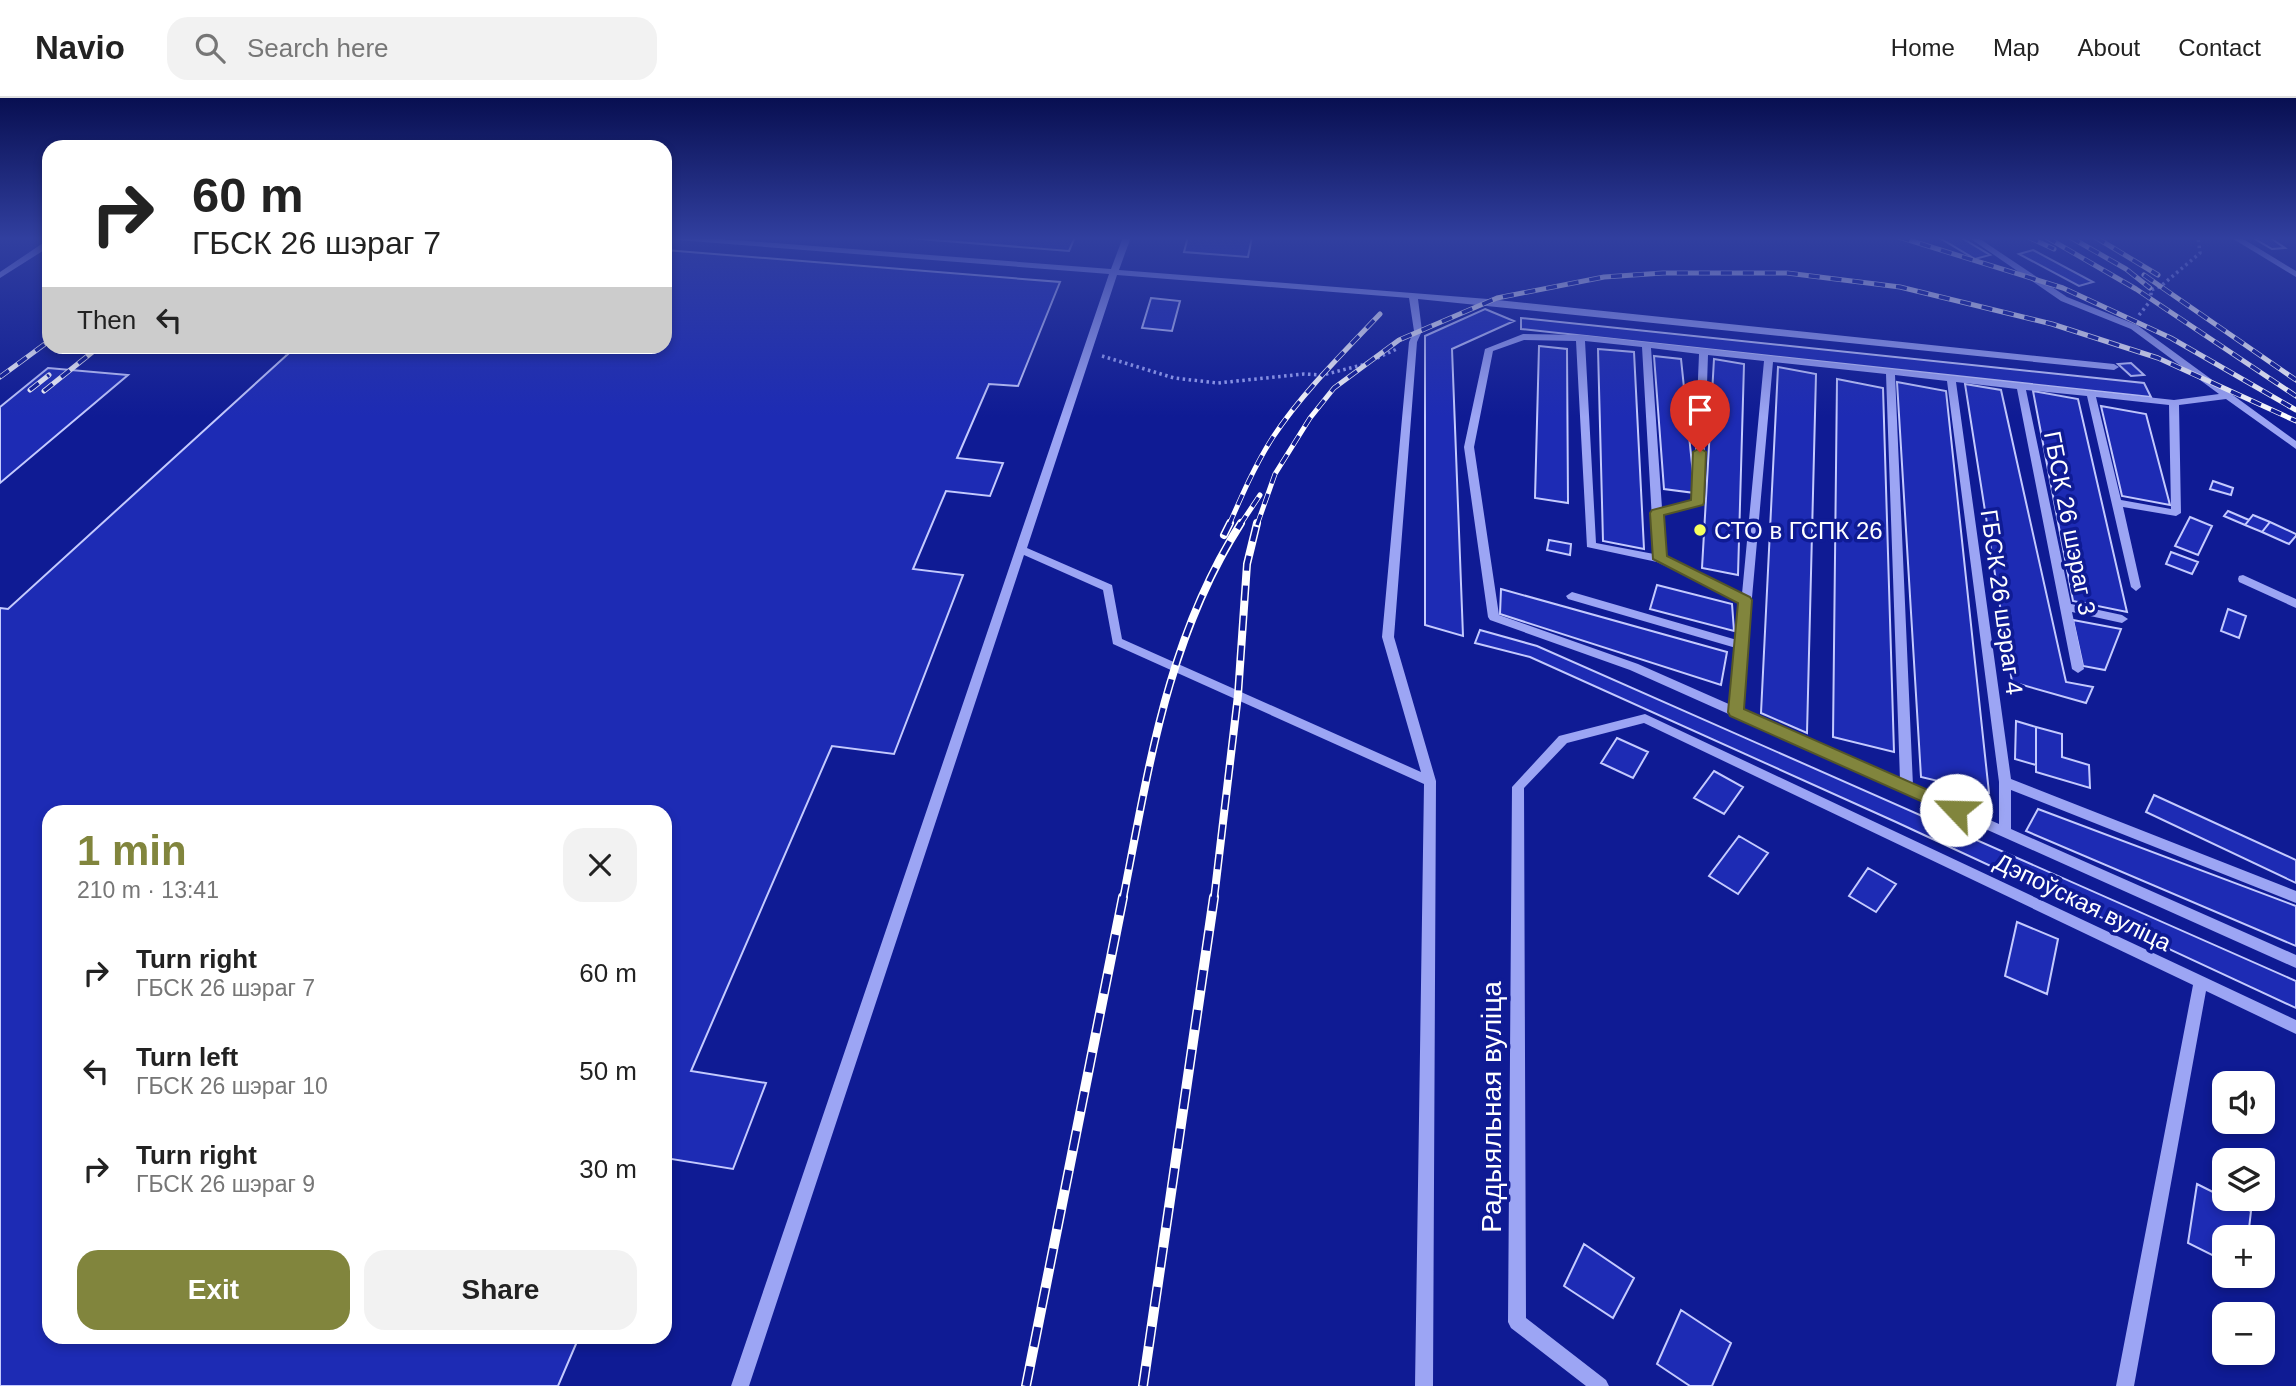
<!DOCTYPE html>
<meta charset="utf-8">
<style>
body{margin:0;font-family:Arial,sans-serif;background:#f2f2f2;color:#222;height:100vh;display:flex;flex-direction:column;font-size:26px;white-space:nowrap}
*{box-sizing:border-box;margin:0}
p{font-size:23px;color:#767676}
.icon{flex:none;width:38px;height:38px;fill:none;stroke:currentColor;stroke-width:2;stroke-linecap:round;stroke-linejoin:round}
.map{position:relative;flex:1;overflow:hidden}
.side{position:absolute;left:42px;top:707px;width:630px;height:539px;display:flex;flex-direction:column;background:#fff;border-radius:21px;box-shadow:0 4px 10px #0003}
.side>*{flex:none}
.hud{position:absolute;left:42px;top:42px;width:630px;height:214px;border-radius:21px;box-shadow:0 4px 10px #0003;background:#fff;color:#222;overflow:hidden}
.buttons{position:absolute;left:2212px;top:973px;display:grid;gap:14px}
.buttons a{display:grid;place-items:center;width:63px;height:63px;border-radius:14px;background:#fff;box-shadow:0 4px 10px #0003;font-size:35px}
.pin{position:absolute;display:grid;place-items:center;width:60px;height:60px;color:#fff;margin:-72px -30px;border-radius:50% 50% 50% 0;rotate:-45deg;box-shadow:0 0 7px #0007}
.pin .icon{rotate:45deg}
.me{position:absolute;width:77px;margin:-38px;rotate:294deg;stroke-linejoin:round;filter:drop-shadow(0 0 5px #0008)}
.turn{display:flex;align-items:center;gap:24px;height:147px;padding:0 35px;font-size:32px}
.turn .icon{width:91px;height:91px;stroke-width:2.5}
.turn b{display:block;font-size:49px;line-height:60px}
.then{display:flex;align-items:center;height:66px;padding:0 35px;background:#0003;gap:14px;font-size:26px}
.round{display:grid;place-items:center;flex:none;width:74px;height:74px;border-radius:21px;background:#f2f2f2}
.overview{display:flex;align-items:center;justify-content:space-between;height:119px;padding:0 35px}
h1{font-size:42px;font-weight:700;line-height:52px;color:#81853d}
.primary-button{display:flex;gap:14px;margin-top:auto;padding:14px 35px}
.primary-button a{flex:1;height:80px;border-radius:21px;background:#81853d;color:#fff;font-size:28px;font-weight:700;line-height:80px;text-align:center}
.primary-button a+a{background:#f2f2f2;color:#222}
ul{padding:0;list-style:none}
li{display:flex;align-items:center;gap:21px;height:98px;padding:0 35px}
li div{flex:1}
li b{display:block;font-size:26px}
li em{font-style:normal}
header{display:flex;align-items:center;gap:42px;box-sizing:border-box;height:98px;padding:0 35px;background:#fff;border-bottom:2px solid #e0e0e0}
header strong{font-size:33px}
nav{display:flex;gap:38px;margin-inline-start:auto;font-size:24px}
.search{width:490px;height:63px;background:#f2f2f2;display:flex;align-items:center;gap:18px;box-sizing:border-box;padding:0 24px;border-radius:21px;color:#767676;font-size:26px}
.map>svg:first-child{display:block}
.building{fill:#1d2bb4;stroke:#c4cafe;stroke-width:2}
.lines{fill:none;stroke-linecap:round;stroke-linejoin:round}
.path{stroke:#9ca5f4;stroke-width:3.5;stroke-dasharray:2.5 3.5;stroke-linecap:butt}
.minor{fill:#9ca5f4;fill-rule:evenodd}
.rail-far2-casing{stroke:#fff;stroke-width:5}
.rail-far1-casing{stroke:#fff;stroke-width:8}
.rail-casing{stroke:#fff;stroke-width:10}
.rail-far2{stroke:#0f1b94;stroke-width:3.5;stroke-dasharray:11;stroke-linecap:butt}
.rail-far1{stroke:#0f1b94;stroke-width:5;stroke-dasharray:15;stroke-linecap:butt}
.rail{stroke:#0f1b94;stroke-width:7;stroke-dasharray:20;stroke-linecap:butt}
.route{fill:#81853d;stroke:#545628;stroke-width:2}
.poi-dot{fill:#f6ff5f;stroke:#0f1b94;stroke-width:2.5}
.labels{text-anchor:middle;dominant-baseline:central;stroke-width:7;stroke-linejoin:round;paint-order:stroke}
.street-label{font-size:24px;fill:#fff;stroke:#0f1b94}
.poi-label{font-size:24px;fill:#fff;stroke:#0f1b94;text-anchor:start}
.near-street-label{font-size:28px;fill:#fff;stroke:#0f1b94}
</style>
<header>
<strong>Navio</strong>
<div class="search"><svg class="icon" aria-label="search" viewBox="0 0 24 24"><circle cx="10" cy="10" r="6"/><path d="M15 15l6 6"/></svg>Search here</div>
<nav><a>Home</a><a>Map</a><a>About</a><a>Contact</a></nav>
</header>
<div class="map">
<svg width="2296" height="1288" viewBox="0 0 2296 1288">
<rect width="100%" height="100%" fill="#0f1b94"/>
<path class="building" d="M896 139H1075L1069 153Z
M1188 139H1252L1248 159 1184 154Z
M1938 139H1960L1990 157 1975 161Z
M2269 139 2285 150 2272 151 2255 141Z
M665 152 1060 184 1018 288 989 286 957 360 1003 365 990 398 946 393 913 471 963 477 894 656 832 648 691 973 766 985 733 1071 665 1060V714H49V1239H579L558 1288H0V510L8 511 288 256 270 251 273 248H665Z
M2033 152 2093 184 2079 188 2019 156Z
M1151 200 1180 203 1172 233 1142 230Z
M1485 211 1514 223 1452 251 1463 538 1425 527V238Z
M1521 220 2144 285 2151 299 1521 231Z
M1539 248 1567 251 1568 405 1535 400Z
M1598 251 1634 254 1644 451 1603 443Z
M1654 258 1681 261 1695 395 1664 391Z
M1714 261 1744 266 1738 477 1702 470Z
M2131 265 2144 277 2131 278 2118 266Z
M1778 269 1816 276 1807 635 1761 615Z
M48 270 128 277 0 385V309Z
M1837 281 1883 290 1894 654 1833 639Z
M1897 284 1946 293 1989 695 1921 679Z
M1965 286 2001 292 2066 584 2093 589 2086 605 2012 584Z
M2033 293 2078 301 2127 514 2073 503Z
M2101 308 2146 316 2170 407 2122 398Z
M2213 383 2233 390 2231 397 2210 391Z
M2228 413 2249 422 2245 427 2224 418Z
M2253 417 2270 424 2262 434 2245 427Z
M2190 419 2212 428 2198 457 2175 448Z
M2270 424 2296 436V438L2289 446 2262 434Z
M1549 442 1571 446 1570 457 1547 452Z
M2171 454 2198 464 2192 476 2166 466Z
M1657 487 1732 506 1734 533 1650 511Z
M1501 491 1727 554 1721 587 1500 516Z
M2228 511 2246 518 2239 540 2221 533Z
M2073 522 2121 531 2105 572 2083 568Z
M1480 532 1537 548 2296 883V910L1896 724 1530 559 1475 545Z
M2016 623 2036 629V667L2015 661Z
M2036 629 2062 636V659L2089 667 2090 690 2036 674Z
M1617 640 1648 654 1633 680 1601 665Z
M1714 673 1743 689 1724 716 1694 700Z
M2154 697 2296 762V785L2146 714Z
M2038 711 2296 808V848L2026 733Z
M1739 738 1768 755 1738 796 1709 778Z
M1868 770 1896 786 1876 814 1849 798Z
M2017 824 2058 841 2047 896 2005 878Z
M2197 1086 2251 1113 2248 1139H2224V1163L2188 1145Z
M1584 1146 1634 1180 1613 1220 1564 1188Z
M1681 1212 1731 1245 1712 1288H1690L1657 1266Z"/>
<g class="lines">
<path class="path" d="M2139 217 2151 202V192L2161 188 2200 155 2198 139
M1102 258 1174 280 1218 285 1304 276 1323 277 1362 267 1399 250"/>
<path class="minor" d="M665 139H697L1111 171 1123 139H1131L1119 172 1488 201 2114 266 2119 269 2114 272 1418 201 1422 233 1417 244 1394 539 1436 683 1433 1288H1415L1424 686 1113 546 1103 492 1024 457 749 1288H731L1109 176 665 141ZM1117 177 1409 200 1414 233 1409 244 1382 539 1421 674 1122 541 1112 487 1027 450Z
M1968 139H1977L2067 199 2137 227 2296 343V351L2226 301 2179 307 2181 415 2176 418 2123 409 2141 489 2136 493 2131 489 2087 298 2026 292 2071 506 2122 517 2128 521 2122 525 2072 514 2084 571 2078 575 2072 571 2017 291 1956 284 2011 681 2296 793V805L2011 692V731L2296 857V870L1630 572 1490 522 1488 519 1464 349 1485 251 1523 236 1580 237 2174 302 2219 296 2131 231 2061 203ZM1524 242 1576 243 1587 449 1657 464 1741 504 1737 542 1572 494 1566 498 1568 501 1736 550 1731 607 1638 566 1499 517 1474 349 1493 253ZM1585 243 1642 249 1654 456 1596 445ZM1651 250 1699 256 1693 402 1662 410ZM1708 257 1764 263 1742 496 1665 459 1662 417 1702 406 1703 404ZM1773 264 1886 276 1900 682 1742 612ZM1895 277 1947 283 1999 684V726L1913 688ZM2096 299 2169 307 2171 411 2121 402Z
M2230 139H2240L2296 173V179Z
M46 143H49V149L0 180V174Z
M2243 477 2296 501V510L2239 484 2238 481 2239 478Z
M1645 616 2296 922V936L2206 893 2134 1288H2116L2193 887 1644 625 1567 645 1524 690 1526 1220 1606 1282 1609 1288H1586L1511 1230 1508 1224 1512 689 1559 638Z"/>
<g class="rail-far2-casing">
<path id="rail-far2" d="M1899 139 2063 190 2171 240 2296 312
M2028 139 2054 151
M2046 139 2136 191 2296 298
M2070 139 2126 171 2150 190
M2095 139 2158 177
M2144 177 2296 282
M0 279 49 243
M30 292 49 277
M44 293 100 248
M1229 427C1242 397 1255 367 1273 339 1303 294 1343 255 1380 216
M1240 427 1260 397
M1257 427 1275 376 1310 320 1334 290 1399 242 1497 200 1604 179 1663 175H1787L1900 189 2052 226 2158 260 2296 323"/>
</g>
<g class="rail-far1-casing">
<path id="rail-far1" d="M1224 437 1230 425
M1123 801C1149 669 1167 541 1241 425
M1214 801 1238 597 1247 466 1257 425"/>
</g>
<g class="rail-casing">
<path id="rail" d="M1026 1288 1123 799
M1143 1288 1214 799"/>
</g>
<use href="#rail-far2" class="rail-far2"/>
<use href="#rail-far1" class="rail-far1"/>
<use href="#rail" class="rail"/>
</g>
<linearGradient id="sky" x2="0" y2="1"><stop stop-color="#080f51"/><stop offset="0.44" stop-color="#313f9f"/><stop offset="1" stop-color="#313f9f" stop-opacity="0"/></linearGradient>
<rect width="2296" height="319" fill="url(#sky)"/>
<path class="route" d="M1700 350 1706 354 1704 404 1703 407 1664 417 1667 458 1750 499 1752 502 1744 611 1962 707 1964 712 1962 716H1950L1730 618 1728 614 1738 505 1653 461 1650 415 1652 412 1691 402 1693 354Z"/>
<circle class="poi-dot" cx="1700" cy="432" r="7"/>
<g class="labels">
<g class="street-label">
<text transform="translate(2070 425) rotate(79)">ГБСК 26 шэраг 3</text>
<text transform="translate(2002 504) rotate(82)">ГБСК 26 шэраг 4</text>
<text transform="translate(2083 804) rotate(26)">Дэпоўская вуліца</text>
</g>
<g class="poi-label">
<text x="1714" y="432">СТО в ГСПК 26</text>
</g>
<g class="near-street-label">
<text transform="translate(1491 1009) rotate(-90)">Радыяльная вуліца</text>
</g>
</g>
</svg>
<div class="buttons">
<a><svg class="icon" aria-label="sound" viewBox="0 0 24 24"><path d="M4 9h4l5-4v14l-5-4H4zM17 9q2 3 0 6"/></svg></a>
<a><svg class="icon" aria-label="layers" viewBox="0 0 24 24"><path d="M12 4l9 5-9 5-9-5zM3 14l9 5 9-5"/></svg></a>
<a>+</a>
<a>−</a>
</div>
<div class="pin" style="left:1700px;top:354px;background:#d93025"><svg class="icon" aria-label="arrive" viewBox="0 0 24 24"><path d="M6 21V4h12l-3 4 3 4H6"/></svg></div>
<svg class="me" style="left:1956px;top:712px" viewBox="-20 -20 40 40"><circle r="19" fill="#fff"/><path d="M0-13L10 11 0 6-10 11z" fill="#81853d"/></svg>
<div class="hud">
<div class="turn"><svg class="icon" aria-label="right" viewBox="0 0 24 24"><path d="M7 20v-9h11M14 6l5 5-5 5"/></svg><div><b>60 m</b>ГБСК 26 шэраг 7</div></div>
<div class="then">Then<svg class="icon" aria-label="left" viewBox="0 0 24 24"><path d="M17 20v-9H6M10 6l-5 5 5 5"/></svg></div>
</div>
<section class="side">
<div class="overview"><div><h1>1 min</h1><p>210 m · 13:41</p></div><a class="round"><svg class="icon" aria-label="close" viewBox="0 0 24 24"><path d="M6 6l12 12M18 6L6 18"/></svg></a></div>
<ul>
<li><svg class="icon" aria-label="right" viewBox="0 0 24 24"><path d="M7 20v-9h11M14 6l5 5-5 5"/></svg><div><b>Turn right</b><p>ГБСК 26 шэраг 7</p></div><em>60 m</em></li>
<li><svg class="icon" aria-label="left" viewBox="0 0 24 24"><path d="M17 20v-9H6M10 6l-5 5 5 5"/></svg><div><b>Turn left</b><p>ГБСК 26 шэраг 10</p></div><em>50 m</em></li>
<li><svg class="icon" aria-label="right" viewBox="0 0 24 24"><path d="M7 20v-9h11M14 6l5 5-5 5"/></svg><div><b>Turn right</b><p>ГБСК 26 шэраг 9</p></div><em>30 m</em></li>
</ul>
<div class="primary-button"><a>Exit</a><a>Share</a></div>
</section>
</div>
